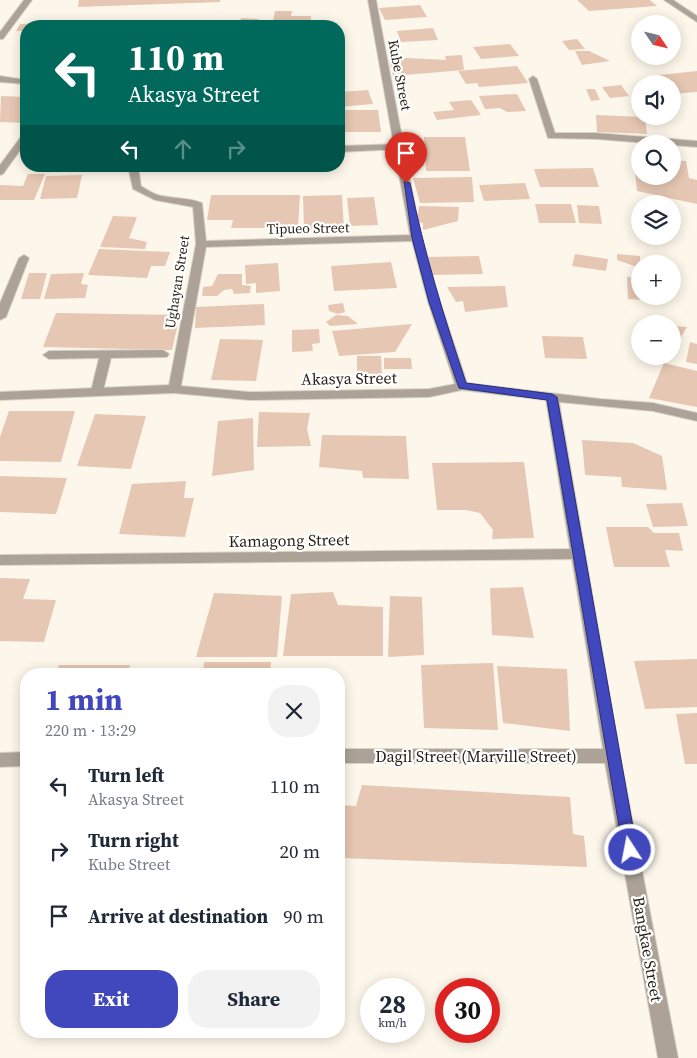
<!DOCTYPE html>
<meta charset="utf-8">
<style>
body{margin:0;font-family:"Source Serif 4",serif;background:#f2f2f3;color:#1f2937;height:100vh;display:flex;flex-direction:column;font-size:19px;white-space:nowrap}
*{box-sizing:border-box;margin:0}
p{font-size:16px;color:#747a83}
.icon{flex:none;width:28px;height:28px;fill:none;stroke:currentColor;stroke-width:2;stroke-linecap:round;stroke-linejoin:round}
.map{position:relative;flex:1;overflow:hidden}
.sheet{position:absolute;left:20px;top:668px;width:325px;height:370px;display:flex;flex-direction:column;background:#fff;border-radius:20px;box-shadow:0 2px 12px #0003}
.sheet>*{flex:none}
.top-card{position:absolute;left:20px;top:20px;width:325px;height:152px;border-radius:20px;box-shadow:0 2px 12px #0003;background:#00695c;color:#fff;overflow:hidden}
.needle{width:32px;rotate:125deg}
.controls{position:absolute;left:631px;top:15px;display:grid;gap:10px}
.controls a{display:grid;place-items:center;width:50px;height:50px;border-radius:50%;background:#fff;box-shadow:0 2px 12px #0003;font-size:25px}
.speed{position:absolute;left:360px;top:978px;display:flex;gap:10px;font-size:25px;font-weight:700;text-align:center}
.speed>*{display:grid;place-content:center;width:65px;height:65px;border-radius:50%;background:#fff;box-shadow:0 2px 12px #0003;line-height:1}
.speed small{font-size:12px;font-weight:400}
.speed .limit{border:8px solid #d22;background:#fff;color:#111}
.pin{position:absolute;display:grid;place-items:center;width:42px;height:42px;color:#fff;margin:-51px -21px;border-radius:50% 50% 50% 0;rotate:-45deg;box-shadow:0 0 5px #0007}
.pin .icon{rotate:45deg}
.me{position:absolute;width:55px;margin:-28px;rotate:349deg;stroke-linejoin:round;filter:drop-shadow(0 0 4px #0008)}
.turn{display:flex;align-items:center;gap:18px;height:105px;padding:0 25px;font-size:22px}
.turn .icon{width:65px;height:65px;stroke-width:2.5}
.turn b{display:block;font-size:35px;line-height:42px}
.lanes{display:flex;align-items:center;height:48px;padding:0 25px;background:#0003;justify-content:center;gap:25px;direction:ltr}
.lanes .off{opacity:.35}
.round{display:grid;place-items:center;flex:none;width:52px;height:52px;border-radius:20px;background:#f2f2f3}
.overview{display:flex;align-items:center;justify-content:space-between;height:85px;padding:0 25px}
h1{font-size:30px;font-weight:700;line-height:38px;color:#4147bc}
.action{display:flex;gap:10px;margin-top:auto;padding:10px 25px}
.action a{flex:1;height:58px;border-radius:20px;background:#4147bc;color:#fff;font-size:20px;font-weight:700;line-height:58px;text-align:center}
.action a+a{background:#f2f2f3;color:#1f2937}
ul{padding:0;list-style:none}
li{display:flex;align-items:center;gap:15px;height:65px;padding:0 25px}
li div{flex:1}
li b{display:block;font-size:19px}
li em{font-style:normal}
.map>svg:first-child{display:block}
.building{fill:#e6c7b3}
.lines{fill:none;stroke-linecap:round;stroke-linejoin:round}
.service-casing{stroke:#dad4c9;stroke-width:2}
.minor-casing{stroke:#dad4c9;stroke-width:2}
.service{fill:#ada297;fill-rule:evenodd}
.minor{fill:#ada297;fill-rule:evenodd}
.route{fill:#4147bc;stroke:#2a2e7a}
.labels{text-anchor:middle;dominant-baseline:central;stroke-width:4.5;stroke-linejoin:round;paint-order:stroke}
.far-street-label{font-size:14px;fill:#251f14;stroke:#fff}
.street-label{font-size:16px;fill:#251f14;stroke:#fff}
</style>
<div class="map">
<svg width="697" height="1058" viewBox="0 0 697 1058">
<rect width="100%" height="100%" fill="#fdf7eb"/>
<path class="building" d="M79 0H220V2L78 7Z
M577 0H650L657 6 589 11Z
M420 5 427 17 385 20 379 8Z
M275 11H292L291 16H311L310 26H272Z
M241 18 259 19 258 23 240 22Z
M20 24H50L49 26H26V31H16Z
M239 24H264V26H239Z
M433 28 438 40 401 42 397 31Z
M577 39 585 49 569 50 562 41Z
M510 44 519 56 481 59 473 47Z
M575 51H589L610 61 582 65Z
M462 55 464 70 393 76 389 60 408 58 446 60 445 56Z
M517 66 528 83 479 87 477 83 466 84 458 71Z
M697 71V92L672 94V84H656L651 76Z
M621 85 629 96 610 98 602 87Z
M586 89H595L600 100 591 101Z
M368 90 373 104 339 107V92Z
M517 94 526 111 507 112 500 108 485 109 479 96Z
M1 96 26 97 25 123 0 122Z
M471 100 481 115 437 120 433 112 454 110 449 102Z
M339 110H378L381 132H341Z
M596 115 645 117 647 134 597 132Z
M424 137H465L470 171H426Z
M672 160 686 161 689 178 697 180V204L637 191 635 172H640V176H672Z
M49 166H70L68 171H47Z
M593 168 599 187H540L534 169Z
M28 174H45L34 200H0V185L23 186Z
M82 175 77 198 40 199 46 176Z
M472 177 474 202 420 203 413 178Z
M525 183 530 199 484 201 479 185Z
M211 195H300L298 228H231L233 220H207Z
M342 195 344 230 304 231 303 196Z
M374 197 378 225 350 226 347 198Z
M535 204H571L576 223H539Z
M577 205 599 206 602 224 579 223Z
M419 206 459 207 458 221 423 230V223L417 222Z
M113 216 137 217 129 238 147 242 145 249 100 247Z
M99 249 170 252 165 266H151L147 278 88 275Z
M575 254 608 259 606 271 572 266Z
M617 254 640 256V268L617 260Z
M479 256 483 274 428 275 426 257Z
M391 262 397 288 334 291 331 266Z
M278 263 280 291 256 293V283L246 284 245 265Z
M29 273H47L40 299H21Z
M84 273 81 284 88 285 85 298 44 299 51 274Z
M218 274H242V285L251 286 250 293 234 294 232 289 224 290 217 296H202L203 287 212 286Z
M627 277 640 278V296H660L661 301 628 299Z
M505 286 508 307 465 312 463 301 456 302 447 287Z
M343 303 345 312 338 314 329 311 328 305Z
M264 304 265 325 195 328 196 307Z
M56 313 180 315 172 350 43 347Z
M336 315 348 316 358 324 330 326 326 322Z
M412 324 395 352 339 356 332 331Z
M672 326 687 327 672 352Z
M319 329 320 343 312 344 313 351 292 352V330Z
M542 336 583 337 587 359 545 358Z
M220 339 263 340 256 381 211 380Z
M690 342 697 344V364L686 362Z
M357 356H381L382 377 357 376Z
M384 358H411L412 369H384Z
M664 363 697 371V407L649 398Z
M9 411H75L61 462 0 461V437Z
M259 412 310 413 307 429 311 446 257 447Z
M95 414 146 416 131 469 77 466Z
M253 418 254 470 212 476 218 421Z
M322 435 406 436 409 479 363 478 362 471 319 467Z
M582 440 633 443 662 456 667 490 622 487 621 477 585 475Z
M524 462 534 538 492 539 493 530 480 513 466 510H437L432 463Z
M0 476 67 478 56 514 0 512Z
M186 481 184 498H194L185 537 119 534 132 484Z
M682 503 688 526 653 527 646 504Z
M606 527H648L654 533H679L683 551 665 550 670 567H614Z
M0 578 30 579 23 599 56 600 44 642 0 641Z
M523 587 534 638 492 635 490 588Z
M333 592 338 605 383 607V656H283L291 594Z
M214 593 282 596 277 657H196Z
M390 596 422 597 424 655 388 657Z
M697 659V707L645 709 634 661Z
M204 662H271L270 674H203Z
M493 663 498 730 424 728 421 665Z
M59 665H130L128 674H56Z
M497 666 567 669 570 731 503 723Z
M697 713V764H685L676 714Z
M362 785 570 797 573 834 584 836 587 867 340 858 339 805 356 806Z"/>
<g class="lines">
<g class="service-casing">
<path id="service" d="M400 144 405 147 403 149 339 152V146Z
M163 350 169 354 167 357 111 358 103 391 97 395 91 391 99 358 49 359 43 355 49 351Z"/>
</g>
<g class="minor-casing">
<path id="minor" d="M24 0H32L3 39H0V32Z
M368 0H376L421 238 440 302 467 383 601 399 653 403 697 413V421L653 411 559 402 620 756 678 1058H658L605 763H339V749H603L572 559 0 565V555L570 549 546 400 462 390 429 397 249 400 174 393 0 400V392L169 385 196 244 193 207 155 200 133 189 128 166H138L141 186C146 189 152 193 158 195 173 199 187 197 202 203L206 241 410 235ZM412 241 428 302 455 384 429 389 249 392 181 386 206 247Z
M664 0H673L697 16V22Z
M0 76 26 80V84L0 82Z
M533 76 537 79 555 133H596L697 141V147L596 139 548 138 529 79Z
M26 133V142L3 174 0 175V165L23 134Z
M24 255 29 258 6 317 0 320V303L19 258Z
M26 752V766L0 767V753Z"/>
</g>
<use href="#service" class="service"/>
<use href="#minor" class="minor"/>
</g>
<path class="route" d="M404 181 410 183C424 252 444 317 466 383L552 394 557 397 637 850 635 855 630 857 625 855 623 850 547 400 459 388 429 302 412 238Z"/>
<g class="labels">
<g class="far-street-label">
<text transform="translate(400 75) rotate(79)">Kube Street</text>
<text transform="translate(308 228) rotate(-1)">Tipueo Street</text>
<text transform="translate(177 282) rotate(-81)">Ughayan Street</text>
</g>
<g class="street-label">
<text transform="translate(349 378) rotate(-1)">Akasya Street</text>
<text transform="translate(289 540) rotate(-1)">Kamagong Street</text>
<text x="476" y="756">Dagil Street (Marville Street)</text>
<text transform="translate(648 949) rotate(80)">Bangkae Street</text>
</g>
</g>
</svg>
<div class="controls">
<a><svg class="needle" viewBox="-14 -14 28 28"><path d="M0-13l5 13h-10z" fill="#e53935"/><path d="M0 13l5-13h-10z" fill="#747a83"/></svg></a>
<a><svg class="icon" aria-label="sound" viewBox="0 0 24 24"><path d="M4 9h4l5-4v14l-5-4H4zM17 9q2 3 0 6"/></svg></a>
<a><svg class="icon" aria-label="search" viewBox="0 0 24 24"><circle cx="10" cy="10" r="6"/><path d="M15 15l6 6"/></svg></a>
<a><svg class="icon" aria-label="layers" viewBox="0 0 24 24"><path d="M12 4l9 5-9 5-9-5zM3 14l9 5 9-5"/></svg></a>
<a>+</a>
<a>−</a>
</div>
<div class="speed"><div>28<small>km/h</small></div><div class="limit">30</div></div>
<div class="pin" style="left:406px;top:183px;background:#d93025"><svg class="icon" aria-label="arrive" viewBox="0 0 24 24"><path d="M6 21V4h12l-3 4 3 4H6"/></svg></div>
<svg class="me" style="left:630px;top:850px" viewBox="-20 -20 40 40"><circle r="17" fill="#4147bc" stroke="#fff" stroke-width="3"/><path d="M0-11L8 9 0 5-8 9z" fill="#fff"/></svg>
<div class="top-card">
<div class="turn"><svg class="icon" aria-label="left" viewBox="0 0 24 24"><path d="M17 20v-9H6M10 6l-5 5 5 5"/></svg><div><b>110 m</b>Akasya Street</div></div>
<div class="lanes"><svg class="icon" aria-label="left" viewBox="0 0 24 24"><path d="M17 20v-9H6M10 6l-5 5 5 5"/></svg><svg class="icon off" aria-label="ahead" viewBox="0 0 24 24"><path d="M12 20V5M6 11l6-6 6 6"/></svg><svg class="icon off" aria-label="right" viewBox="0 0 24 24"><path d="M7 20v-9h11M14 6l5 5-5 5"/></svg></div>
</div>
<section class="sheet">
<div class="overview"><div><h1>1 min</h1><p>220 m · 13:29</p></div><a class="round"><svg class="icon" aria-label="close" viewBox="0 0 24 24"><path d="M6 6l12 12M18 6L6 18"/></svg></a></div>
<ul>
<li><svg class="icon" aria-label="left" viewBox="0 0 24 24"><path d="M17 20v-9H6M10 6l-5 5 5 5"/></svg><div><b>Turn left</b><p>Akasya Street</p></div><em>110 m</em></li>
<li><svg class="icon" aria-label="right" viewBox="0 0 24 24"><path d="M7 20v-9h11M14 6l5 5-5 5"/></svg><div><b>Turn right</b><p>Kube Street</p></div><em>20 m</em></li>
<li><svg class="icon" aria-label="arrive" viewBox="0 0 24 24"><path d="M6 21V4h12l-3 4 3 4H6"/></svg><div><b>Arrive at destination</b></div><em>90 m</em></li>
</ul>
<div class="action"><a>Exit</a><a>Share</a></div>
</section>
</div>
